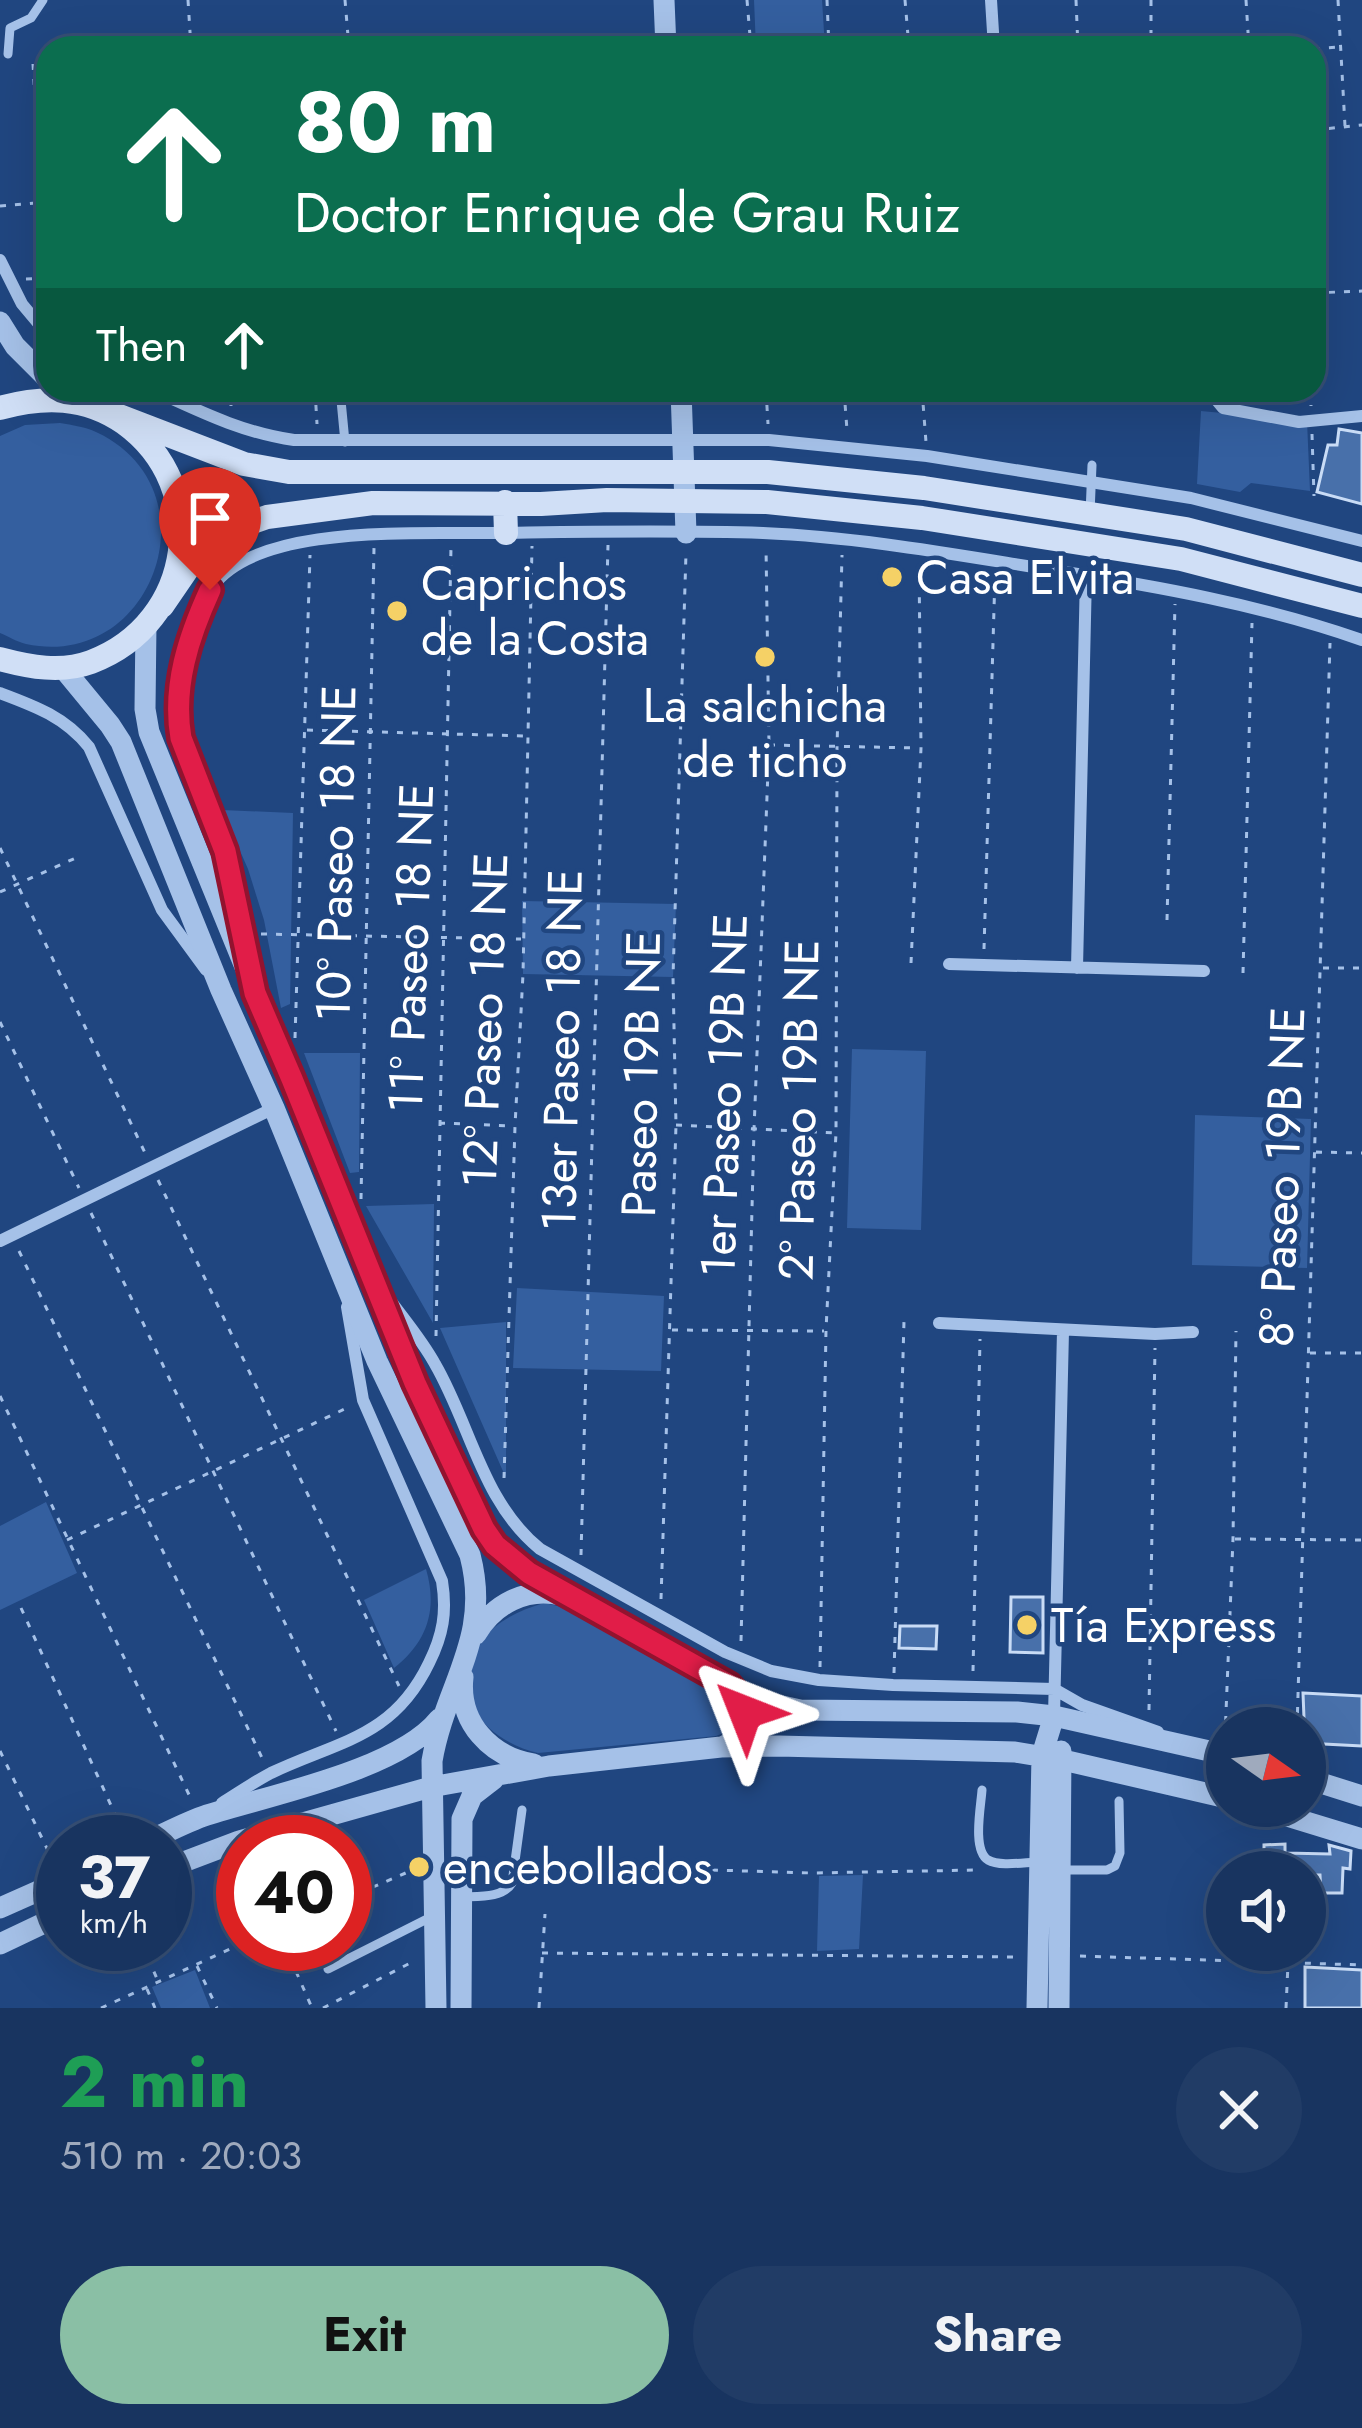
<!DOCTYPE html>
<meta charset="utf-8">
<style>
body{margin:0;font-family:Jost,sans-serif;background:#213c66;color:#f1f3f6;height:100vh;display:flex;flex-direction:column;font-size:45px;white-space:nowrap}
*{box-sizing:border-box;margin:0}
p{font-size:39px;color:#9faabd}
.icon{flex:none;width:66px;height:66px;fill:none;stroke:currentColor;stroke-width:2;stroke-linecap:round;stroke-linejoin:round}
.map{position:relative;height:2008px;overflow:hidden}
.panel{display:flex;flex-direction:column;background:#183460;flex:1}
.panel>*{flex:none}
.top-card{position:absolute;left:36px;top:36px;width:1290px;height:366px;border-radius:36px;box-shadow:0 12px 48px #0002,0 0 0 3px #364f75;background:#0b6e4f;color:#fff;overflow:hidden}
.needle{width:78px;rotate:104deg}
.controls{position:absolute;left:1206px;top:1707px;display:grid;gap:24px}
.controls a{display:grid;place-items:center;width:120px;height:120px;border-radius:50%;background:#183460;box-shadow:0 12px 48px #0002,0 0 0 3px #364f75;font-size:60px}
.speed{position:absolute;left:36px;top:1815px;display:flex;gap:24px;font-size:60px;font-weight:700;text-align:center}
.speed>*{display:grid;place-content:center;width:156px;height:156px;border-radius:50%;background:#183460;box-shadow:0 12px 48px #0002,0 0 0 3px #364f75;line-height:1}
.speed small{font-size:30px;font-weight:400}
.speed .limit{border:18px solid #d22;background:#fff;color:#111}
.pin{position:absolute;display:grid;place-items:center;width:102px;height:102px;color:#fff;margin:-123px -51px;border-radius:50% 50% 50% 0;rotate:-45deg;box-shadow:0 0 12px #0007}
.pin .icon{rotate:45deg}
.me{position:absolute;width:132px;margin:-66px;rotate:315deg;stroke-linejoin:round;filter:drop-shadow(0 0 9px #0008)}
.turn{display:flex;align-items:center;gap:42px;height:252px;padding:0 60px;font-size:54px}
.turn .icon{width:156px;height:156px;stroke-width:2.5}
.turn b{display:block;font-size:84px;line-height:102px}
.then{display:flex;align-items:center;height:114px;padding:0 60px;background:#0003;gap:24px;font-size:45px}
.round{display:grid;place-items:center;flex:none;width:126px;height:126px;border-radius:63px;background:#213c66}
.summary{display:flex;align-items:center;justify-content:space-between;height:204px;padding:0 60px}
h1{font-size:72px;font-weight:700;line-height:90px;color:#1e9e55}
.button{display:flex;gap:24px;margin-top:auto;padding:24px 60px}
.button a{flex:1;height:138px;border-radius:72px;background:#8abfa5;color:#111;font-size:48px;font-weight:700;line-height:138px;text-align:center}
.button a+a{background:#213c66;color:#f1f3f6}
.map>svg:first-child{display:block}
.green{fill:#345f9f}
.building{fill:#4870aa;stroke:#c9dcf6;stroke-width:3}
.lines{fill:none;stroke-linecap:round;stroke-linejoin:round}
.path{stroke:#a5c1e8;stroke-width:3;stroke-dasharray:6 9;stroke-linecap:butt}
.service{stroke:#a5c1e8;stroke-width:9}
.minor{stroke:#a5c1e8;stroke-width:12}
.tertiary{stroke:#a5c1e8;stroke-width:21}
.secondary{stroke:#d0dff6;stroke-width:24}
.route-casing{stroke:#92132f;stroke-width:30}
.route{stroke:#e11d48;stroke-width:21}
.poi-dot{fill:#f5d166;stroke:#204680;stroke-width:4.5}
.labels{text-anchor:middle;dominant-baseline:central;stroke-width:9;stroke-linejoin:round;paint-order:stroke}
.poi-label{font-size:48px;fill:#fff;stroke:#204680;text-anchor:start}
.street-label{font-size:48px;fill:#fff;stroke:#204680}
</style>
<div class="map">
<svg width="1362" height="2008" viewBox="0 0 1362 2008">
<rect width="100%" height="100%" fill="#204680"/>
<path class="green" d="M754 0H822L825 48H756Z
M1201 411 1307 421 1310 491 1251 483 1240 492 1197 484Z
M60 423C72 425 86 427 96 432 217 488 155 671 26 644 17 642 8 636 0 633V436L25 425Z
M222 810 293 813 290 1004 281 1008 264 920 248 869Z
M522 901 676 904 673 977 523 974Z
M852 1049 926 1051 921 1230 847 1228Z
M304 1053H360L359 1172 350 1173Z
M1195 1115 1311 1119 1307 1268 1192 1265Z
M434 1204 433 1323 366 1206Z
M517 1288 664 1296 661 1371 513 1368Z
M506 1322V1478L440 1328Z
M46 1502 77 1573 0 1610V1526Z
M426 1569C438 1610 427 1642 394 1668L364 1600Z
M544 1603 567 1608 593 1619 728 1700C735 1712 734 1721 726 1732L716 1736 538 1753C521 1749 502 1740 489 1728 467 1709 464 1663 481 1641 496 1621 520 1610 544 1603Z
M863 1875 859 1949 817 1951 819 1876Z
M195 1970 210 2008H161L152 1987Z"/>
<path class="building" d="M1339 429 1362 433V504L1317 492 1328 445H1337Z
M1011 1597H1043V1653L1010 1652Z
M900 1626H937L936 1649 899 1648Z
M1303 1693 1362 1696V1746L1305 1743Z
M1285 1844V1853L1330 1854 1329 1845 1351 1851 1350 1869 1343 1868 1342 1893H1321L1320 1875H1305V1872H1264V1845Z
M1305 1967 1362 1970V2008H1305Z"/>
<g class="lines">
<path class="path" d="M188 0 191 48
M345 0 349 48
M747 0 751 48
M827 0 829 48
M905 0 909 48
M1076 0 1078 48
M1151 0V48
M1246 0 1249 48
M1338 0 1345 126
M1314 49 1339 47
M33 64 41 202
M1314 130 1362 125
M0 206 48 202
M26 279 48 278
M1314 293 1362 291
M230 390 231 406
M315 390 317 424
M766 390 768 424
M844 390 847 430
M922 390 926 442
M1310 390 1311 406
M1312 434 1314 496
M307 730 525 736
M769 745 919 748
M0 848 146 1155
M0 892 80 856
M1167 920 1175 604
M261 934 521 939
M984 949 995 575
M911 963 921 748 919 563
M1323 968H1362
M1243 973 1252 623
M0 1022 79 1188
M295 1038 310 555
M439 1123 513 1126
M676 1125 835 1133
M1316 1152 1362 1153
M158 1180 399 1686
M361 1199 374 548
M91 1213 336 1731
M19 1251 264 1762
M672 1330 824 1331
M436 1336 451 547
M1310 1353H1362
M0 1396 192 1801
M504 1478 515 1126 523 974 532 546
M1235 1539 1362 1540
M67 1540 351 1406
M581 1555 608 545
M661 1599 676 1125 673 977 686 553
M21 1608 125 1836
M741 1641 754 1130 769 745 766 547
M820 1667 826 1330 836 1133 837 748 842 555
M973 1671 980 1339
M894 1673 904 1321
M1149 1710 1155 1348
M1297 1728 1330 643
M1225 1737 1233 1539 1236 1331
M0 1751 54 1863
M547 1865 812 1873 978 1870
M345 1899 415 1869
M142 1944 158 1981
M284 1944 312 2008
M542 1953 1018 1957
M1080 1956 1362 1965
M197 1966 217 2008
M147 1989 155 2008
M101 2008 243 1943
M323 2008 416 1960
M539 2008 545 1914
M1286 2008 1288 1964"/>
<path class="service" d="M8 54 10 28 31 18 43 0
M340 390 345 442
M1090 514 1092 465
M982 1790C981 1806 972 1850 988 1860 1000 1867 1026 1862 1040 1862
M1061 1870H1107L1115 1866 1120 1853 1119 1801
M460 1897C478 1896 502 1899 512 1883L522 1810
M328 1969 433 1916"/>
<path class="minor" d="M991 0 994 48
M0 260 22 304 48 335
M153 390C199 411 243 433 294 440H769L927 456 1191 498 1362 541
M1082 390 1083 393
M1208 390 1223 408 1299 422 1362 416
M0 693C35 706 65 717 89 747L162 910 206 970
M246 951C240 919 235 885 226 853 213 808 180 764 178 716 176 691 183 668 189 645 195 625 200 603 213 586 258 525 410 534 481 533 575 532 669 530 763 533 860 537 957 555 1052 570 1156 586 1262 605 1362 640
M949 964 1204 971
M1077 968 1086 575
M0 1241 274 1108
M387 1296C403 1318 422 1340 435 1364 471 1426 482 1502 540 1549L725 1652 771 1671 819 1680 893 1685 1054 1689 1082 1705 1158 1732
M939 1323 1155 1334 1193 1332
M1054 1716 1063 1331
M222 1803C238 1793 254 1782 271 1773 338 1741 393 1738 429 1663 443 1635 447 1612 442 1581L363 1400 347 1307"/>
<path class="tertiary" d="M664 0 666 48
M0 322 15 346 48 379
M681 390 686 533
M146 624 145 709 149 732 415 1383 484 1529 495 1545 529 1573 755 1700 800 1710 1017 1712 1054 1716 1227 1755
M63 668 110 725 121 742 221 990 274 1108 377 1361 470 1555C492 1639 445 1684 432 1761L436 2008
M476 1634C494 1604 526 1587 561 1595
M463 1677C458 1722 490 1757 534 1764
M722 1747C751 1733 751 1709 730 1686
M1305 1778 1362 1796
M1254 1806 1362 1839
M146 1842C166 1833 186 1822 207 1815 270 1795 398 1770 439 1719
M165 1869 239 1841 431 1787 549 1766 721 1747 779 1746 1015 1752 1063 1760 1227 1798
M0 1908 63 1880
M0 1944 63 1914
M461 2008 462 1819 472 1796 494 1779
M1037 2008 1042 1755 1054 1716
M1059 2008 1061 1751"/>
<path class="secondary" d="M0 408C44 396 85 396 124 423 213 487 195 623 91 662 61 673 30 667 0 659
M106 411 244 464 289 472H768L924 488 1186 529 1362 575
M505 502 506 533
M162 606 201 549 233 529 267 517 373 503 541 504 607 500 767 502 922 518 1181 559 1362 606"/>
</g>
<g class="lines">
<g class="route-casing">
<path id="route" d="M210 590C189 636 172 686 181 738L225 851 255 993 292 1079 415 1383 484 1529 495 1545 529 1573 729 1685 738 1695 745 1712"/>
</g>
<use href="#route" class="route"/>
</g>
<g class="poi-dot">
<circle cx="892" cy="577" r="12"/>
<circle cx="397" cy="611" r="12"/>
<circle cx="765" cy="657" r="12"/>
<circle cx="1027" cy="1625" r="12"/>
<circle cx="419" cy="1867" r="12"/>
</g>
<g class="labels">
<g class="poi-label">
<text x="916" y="577">Casa Elvita</text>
<text x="421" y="583">Caprichos<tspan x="421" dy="55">de la Costa</tspan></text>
<text x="765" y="705" text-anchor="middle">La salchicha<tspan x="765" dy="55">de ticho</tspan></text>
<text x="1051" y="1625">Tía Express</text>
<text x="443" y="1867">encebollados</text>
</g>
<g class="street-label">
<text transform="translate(336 853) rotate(-89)">10º Paseo 18 NE</text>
<text transform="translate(411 948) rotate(-88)">11º Paseo 18 NE</text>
<text transform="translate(485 1020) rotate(-88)">12º Paseo 18 NE</text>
<text transform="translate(562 1050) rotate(-89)">13er Paseo 18 NE</text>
<text transform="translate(641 1074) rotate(-89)">Paseo 19B NE</text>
<text transform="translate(724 1095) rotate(-88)">1er Paseo 19B NE</text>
<text transform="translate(799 1110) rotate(-89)">2º Paseo 19B NE</text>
<text transform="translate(1282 1177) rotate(-88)">8º Paseo 19B NE</text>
</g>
</g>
</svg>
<div class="controls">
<a><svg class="needle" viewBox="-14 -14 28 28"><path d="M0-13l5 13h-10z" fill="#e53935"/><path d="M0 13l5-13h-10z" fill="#9faabd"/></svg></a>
<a><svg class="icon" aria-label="sound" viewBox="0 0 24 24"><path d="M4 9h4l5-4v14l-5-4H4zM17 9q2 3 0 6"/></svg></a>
</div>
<div class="speed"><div>37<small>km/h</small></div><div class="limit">40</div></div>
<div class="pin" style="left:210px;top:590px;background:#d93025"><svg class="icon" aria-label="arrive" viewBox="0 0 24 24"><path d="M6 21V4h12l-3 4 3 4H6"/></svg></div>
<svg class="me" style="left:745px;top:1712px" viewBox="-20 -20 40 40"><path d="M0-17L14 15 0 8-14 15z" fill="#e11d48" stroke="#fff" stroke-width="4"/></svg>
<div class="top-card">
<div class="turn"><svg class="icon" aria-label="ahead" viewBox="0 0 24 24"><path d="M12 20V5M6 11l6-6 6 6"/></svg><div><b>80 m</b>Doctor Enrique de Grau Ruiz</div></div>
<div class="then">Then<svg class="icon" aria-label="ahead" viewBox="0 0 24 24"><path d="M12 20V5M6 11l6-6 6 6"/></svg></div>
</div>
</div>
<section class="panel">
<div class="summary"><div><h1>2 min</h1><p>510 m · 20:03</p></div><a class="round"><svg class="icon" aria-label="close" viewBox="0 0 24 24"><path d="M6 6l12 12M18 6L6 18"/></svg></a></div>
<div class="button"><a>Exit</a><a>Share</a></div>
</section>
